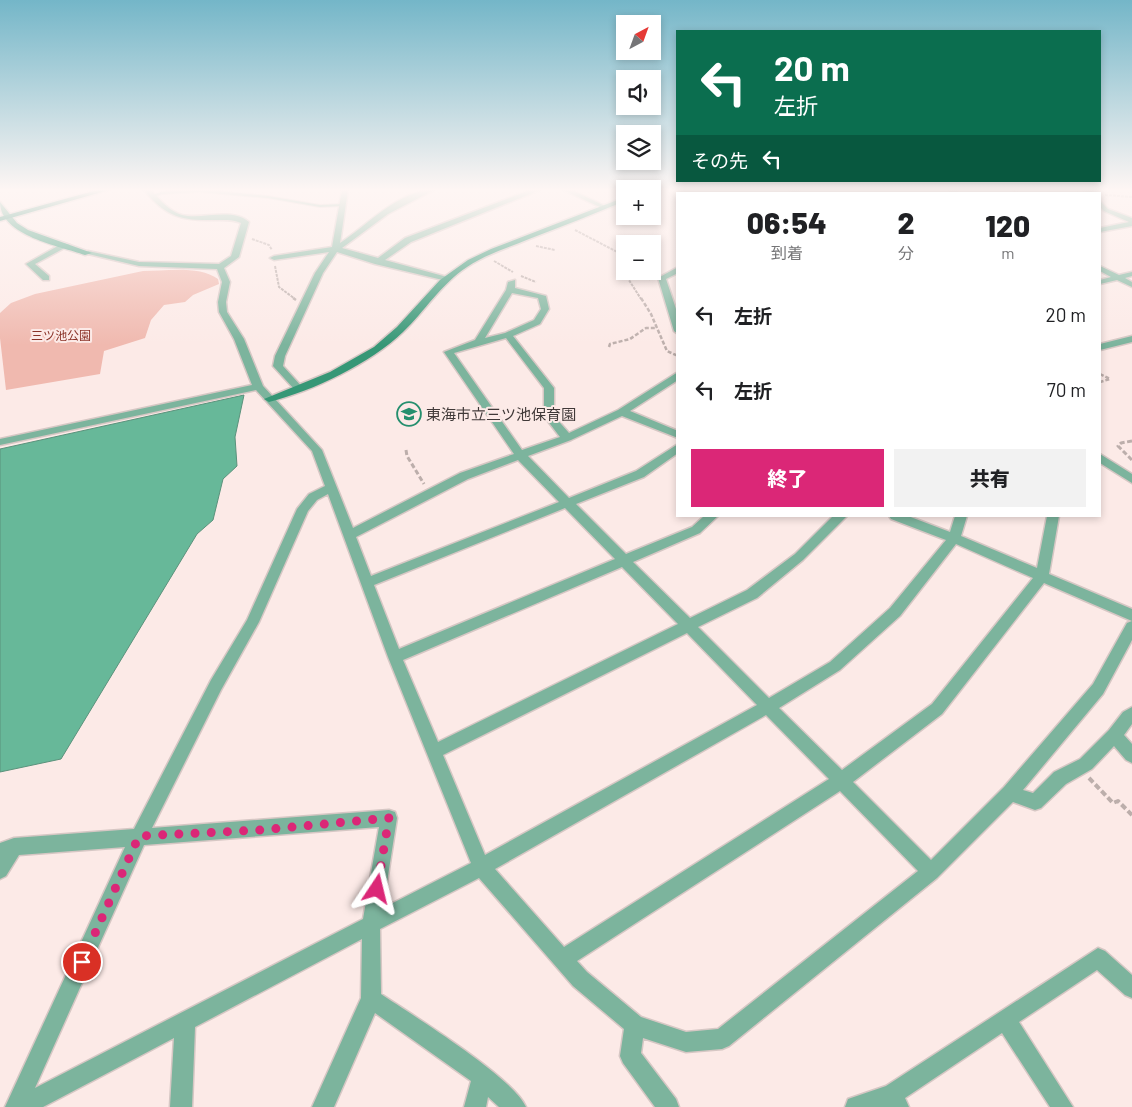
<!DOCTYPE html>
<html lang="ja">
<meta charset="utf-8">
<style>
body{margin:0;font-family:Barlow,"Noto Sans JP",sans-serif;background:#f2f2f2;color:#202124;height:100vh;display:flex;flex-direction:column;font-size:19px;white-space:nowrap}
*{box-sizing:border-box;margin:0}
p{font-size:16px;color:#757577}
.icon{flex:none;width:28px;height:28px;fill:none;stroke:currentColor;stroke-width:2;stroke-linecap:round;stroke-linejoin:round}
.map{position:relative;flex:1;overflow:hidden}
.drawer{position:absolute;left:676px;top:192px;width:425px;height:325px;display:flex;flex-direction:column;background:#fff;border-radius:0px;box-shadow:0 2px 8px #0003}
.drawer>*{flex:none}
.banner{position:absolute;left:676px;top:30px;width:425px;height:152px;border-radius:0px;box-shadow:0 2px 8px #0003;background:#0b6e4f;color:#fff;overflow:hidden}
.needle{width:32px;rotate:41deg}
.tools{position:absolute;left:616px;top:15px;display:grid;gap:10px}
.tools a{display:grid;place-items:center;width:45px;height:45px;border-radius:0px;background:#fff;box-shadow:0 2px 8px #0003;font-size:25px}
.pin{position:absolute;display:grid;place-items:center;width:42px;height:42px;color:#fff;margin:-21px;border:2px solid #fff;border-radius:50%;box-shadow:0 1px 5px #0007}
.me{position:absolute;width:55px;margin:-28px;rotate:10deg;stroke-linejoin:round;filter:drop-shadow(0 0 4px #0008)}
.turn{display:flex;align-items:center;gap:18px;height:105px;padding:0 15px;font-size:22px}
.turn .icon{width:65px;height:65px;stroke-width:2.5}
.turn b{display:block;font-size:35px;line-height:42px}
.then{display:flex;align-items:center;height:48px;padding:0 15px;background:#0003;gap:10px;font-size:19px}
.eta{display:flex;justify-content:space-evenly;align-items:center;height:85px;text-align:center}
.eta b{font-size:30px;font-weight:800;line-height:35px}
.primary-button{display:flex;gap:10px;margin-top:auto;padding:10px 15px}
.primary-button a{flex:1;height:58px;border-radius:0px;background:#db2777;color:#fff;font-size:20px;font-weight:800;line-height:58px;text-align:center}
.primary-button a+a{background:#f2f2f2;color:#202124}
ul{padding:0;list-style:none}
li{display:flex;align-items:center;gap:15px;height:75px;padding:0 15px}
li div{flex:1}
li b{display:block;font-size:19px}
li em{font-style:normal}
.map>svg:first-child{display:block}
.green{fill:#f0b9af}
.water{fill:#67b899;stroke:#5b927c}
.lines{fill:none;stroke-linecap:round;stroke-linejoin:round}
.lane-casing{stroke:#d6c7c4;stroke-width:2}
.street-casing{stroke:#d6c7c4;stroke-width:3}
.secondary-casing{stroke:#d6c7c4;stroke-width:3}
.primary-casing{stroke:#d6c7c4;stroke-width:3}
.path-far3{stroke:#bcaeab;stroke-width:2;stroke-dasharray:3 1;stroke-linecap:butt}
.path-far2{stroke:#bcaeab;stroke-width:2.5;stroke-dasharray:4 2;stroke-linecap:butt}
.path-far1{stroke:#bcaeab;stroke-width:3;stroke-dasharray:5 2.5;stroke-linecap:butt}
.path{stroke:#bcaeab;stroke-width:4;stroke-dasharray:6 3;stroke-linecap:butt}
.lane{fill:#7cb49d;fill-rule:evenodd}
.street{fill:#7cb49d;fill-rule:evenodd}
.secondary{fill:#369776;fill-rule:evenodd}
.primary{fill:#107d5e;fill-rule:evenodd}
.route{stroke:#db2777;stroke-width:9;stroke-dasharray:0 16.2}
.labels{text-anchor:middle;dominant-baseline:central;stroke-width:4;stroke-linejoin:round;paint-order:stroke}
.far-park-label{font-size:12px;fill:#8a3227;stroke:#fceae7}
.poi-label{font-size:15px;fill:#403938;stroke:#fceae7;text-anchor:start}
</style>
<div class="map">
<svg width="1132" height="1107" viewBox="0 0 1132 1107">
<rect width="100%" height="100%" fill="#fceae7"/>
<path class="green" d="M143 271C165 271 199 265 218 279L219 284 193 295 185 302 164 305 151 320 145 338 104 351 100 374 6 390 0 338V313L11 303 35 294Z"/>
<path class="water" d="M244 395 235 437 237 466 223 479 213 520 197 534 61 759 0 772V449Z"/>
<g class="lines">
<g class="lane-casing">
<path id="lane" d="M184 190H209L268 196 320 205 342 204 344 205 342 206 320 207 268 198 200 192 162 194 152 197 150 196 161 192Z"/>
</g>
<g class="street-casing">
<path id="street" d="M144 190H151C160 200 169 211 182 215 202 220 232 207 249 222L239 257 224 268 230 282 226 302 227 312 244 339 263 386 322 450 353 528 460 473 514 454 444 352 475 340 506 290 508 282 515 280V288L546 296 549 309 540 324 513 336 554 388V416L569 433 618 410 678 372V380L630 411 678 431V438L622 416 571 440 528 456 569 498 636 471 678 444V453L644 477 576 504 626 554 692 527 704 516H718L700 533 633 562 690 618 747 590 795 554 833 516H847L803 560 757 598 698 627 769 698 830 662 890 608 946 540 891 519 889 516H908L950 532 955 516H967L961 536 1037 568 1047 516H1059L1049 574 1132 609V621L1044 583 942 714 853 782 931 860 1004 787 1093 684 1127 623 1132 621V640L1103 694 1023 790 1033 793 1054 772 1080 759 1109 730 1123 712 1132 707V724L1124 735 1132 744V763L1126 760 1114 746 1092 769 1066 784 1041 808 1035 810 1013 802 937 878 729 1046 722 1049 686 1052 643 1038 641 1053 676 1099 679 1107H655L623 1063 620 1056 624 1029 573 986 479 878 380 929 381 994C412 1015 513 1077 526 1107H499L488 1097 486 1107H464L471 1081 375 1013 334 1107H312L361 998 362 939 195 1027 192 1107H170L174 1038 43 1107H5L125 847 19 855 6 876 0 879V843L14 838 134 829 211 680 247 620 297 509 309 494 325 486 312 451 256 390 0 445V439L252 385 234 339 219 312 218 302 222 282 217 269 139 266 84 253 88 251 139 262 219 264 231 256 241 223C233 219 223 220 214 220 181 221 165 216 144 190ZM512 293 538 298 541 309 534 320 505 333 485 338ZM506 338 544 388V416L560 437 522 450 454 353ZM518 460 559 502 371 576 356 537 468 479ZM328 494 388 657 471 863 383 908 397 818 395 812 389 810 152 828 221 690 259 622 308 511 317 500ZM565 508 615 559 399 649 374 585ZM956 544 1033 578 932 704 842 770 779 708 840 670 900 616ZM622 567 678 624 438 742 403 660ZM687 633 757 705 485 855 443 755ZM766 715 829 779 564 947 495 869ZM840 791 918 871 718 1029 686 1032 641 1017 587 972 577 961ZM379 827 363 919 35 1088 144 845Z
M342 190H348L340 243C368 225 398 190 434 190L388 214 342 248 378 258 405 238 530 190H540L411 242 385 260 447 277V281L375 264 337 252 323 273 285 356 283 366 303 388 298 391 295 390 273 366 275 356 315 273 329 252 274 260 270 258 274 256 332 247Z
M563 190H572L607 207 602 208Z
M790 190H798L801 194H794Z
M948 190H956L960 194H952Z
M1084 190H1091L1094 194H1087Z
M1100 201 1108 209 1132 218V226L1100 232V228L1129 222 1104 211 1100 207Z
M63 243 70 245 35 264 49 276V280H43L26 264Z
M1100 266 1119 275 1132 272V276L1125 278 1132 282V287L1117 280 1100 284V280L1111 277 1100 271Z
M678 267V273L666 279 678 315V334L674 331 658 278Z
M1132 336V342L1100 350V344Z
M1100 454 1132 474V483L1100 463Z
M1098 948 1105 951 1132 975V998L1125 995 1097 970 1019 1022 1073 1107H1050L1002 1033 905 1098 909 1107H845L848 1099 886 1086Z"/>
</g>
<g class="secondary-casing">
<path id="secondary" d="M625 197V201C593 214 561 227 529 239 508 248 486 254 467 267 441 284 425 311 403 332 371 363 313 391 269 402L264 399 330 372 374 347 397 327 440 280 468 260 491 249Z
M0 202 17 223 28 230 92 253 85 255C60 246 0 236 0 202Z"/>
</g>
<g class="primary-casing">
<path id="primary" d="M97 190H109L0 221V217Z"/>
</g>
<path class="path-far3" d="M1013 190 1020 194
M1071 194 1078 192
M1105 195 1132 197
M575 230 625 256
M252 239 269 245 272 250
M536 246 555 250
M494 261 513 272
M275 266 279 287 295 299
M648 271 650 280
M521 276 536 282
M627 277 641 299"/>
<path class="path-far2" d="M293 298 296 300
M641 298 651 314 667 351 678 356
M609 347 610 344 630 339 646 328H655
M1100 374 1110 379 1100 382"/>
<path class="path-far1" d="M1132 441 1121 443 1118 446 1132 460
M406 450 407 456 424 484"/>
<path class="path" d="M1089 778 1113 803 1118 801 1132 815"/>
<use href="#lane" class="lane"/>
<use href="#street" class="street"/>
<use href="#secondary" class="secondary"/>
<use href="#primary" class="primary"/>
</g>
<linearGradient id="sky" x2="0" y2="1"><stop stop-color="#74b6c8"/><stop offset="0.55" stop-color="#fef6f4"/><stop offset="1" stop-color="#fef6f4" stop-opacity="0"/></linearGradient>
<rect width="1132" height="345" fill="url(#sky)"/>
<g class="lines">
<path class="route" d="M82 962 139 836 261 830 389 818 377 889"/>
</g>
<defs>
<g id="school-ring" transform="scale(1.25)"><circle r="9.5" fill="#fceae7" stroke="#258f6e" stroke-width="1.5"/><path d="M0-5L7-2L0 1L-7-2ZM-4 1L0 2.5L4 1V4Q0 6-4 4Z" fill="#258f6e"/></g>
</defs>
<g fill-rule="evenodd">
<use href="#school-ring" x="409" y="414"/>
</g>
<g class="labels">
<g class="far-park-label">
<text x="61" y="335">三ツ池公園</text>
</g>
<g class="poi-label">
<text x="426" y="414">東海市立三ツ池保育園</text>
</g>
</g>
</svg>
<div class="tools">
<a><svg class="needle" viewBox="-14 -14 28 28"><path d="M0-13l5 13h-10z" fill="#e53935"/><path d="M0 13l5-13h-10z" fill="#757577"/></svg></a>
<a><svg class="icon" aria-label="sound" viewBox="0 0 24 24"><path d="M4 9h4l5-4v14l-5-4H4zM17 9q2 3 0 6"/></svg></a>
<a><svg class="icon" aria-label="layers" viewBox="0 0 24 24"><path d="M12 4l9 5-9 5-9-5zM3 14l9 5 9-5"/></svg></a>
<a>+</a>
<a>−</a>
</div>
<div class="pin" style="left:82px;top:962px;background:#d93025"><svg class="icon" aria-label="arrive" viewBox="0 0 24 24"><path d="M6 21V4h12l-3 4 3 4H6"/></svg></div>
<svg class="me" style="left:377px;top:889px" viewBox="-20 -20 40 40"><path d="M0-17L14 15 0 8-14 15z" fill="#db2777" stroke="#fff" stroke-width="4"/></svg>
<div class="banner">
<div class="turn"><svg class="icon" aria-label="left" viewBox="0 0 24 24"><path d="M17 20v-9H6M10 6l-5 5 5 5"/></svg><div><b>20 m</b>左折</div></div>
<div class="then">その先<svg class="icon" aria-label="left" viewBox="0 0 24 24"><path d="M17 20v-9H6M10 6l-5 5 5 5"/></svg></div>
</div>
<section class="drawer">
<div class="eta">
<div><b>06:54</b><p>到着</p></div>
<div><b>2</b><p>分</p></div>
<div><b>120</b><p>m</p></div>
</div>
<ul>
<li><svg class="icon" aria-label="left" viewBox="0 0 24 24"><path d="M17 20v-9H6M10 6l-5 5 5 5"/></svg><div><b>左折</b></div><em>20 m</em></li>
<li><svg class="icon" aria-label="left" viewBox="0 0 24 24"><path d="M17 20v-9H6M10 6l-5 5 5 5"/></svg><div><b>左折</b></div><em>70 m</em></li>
</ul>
<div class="primary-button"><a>終了</a><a>共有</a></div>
</section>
</div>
